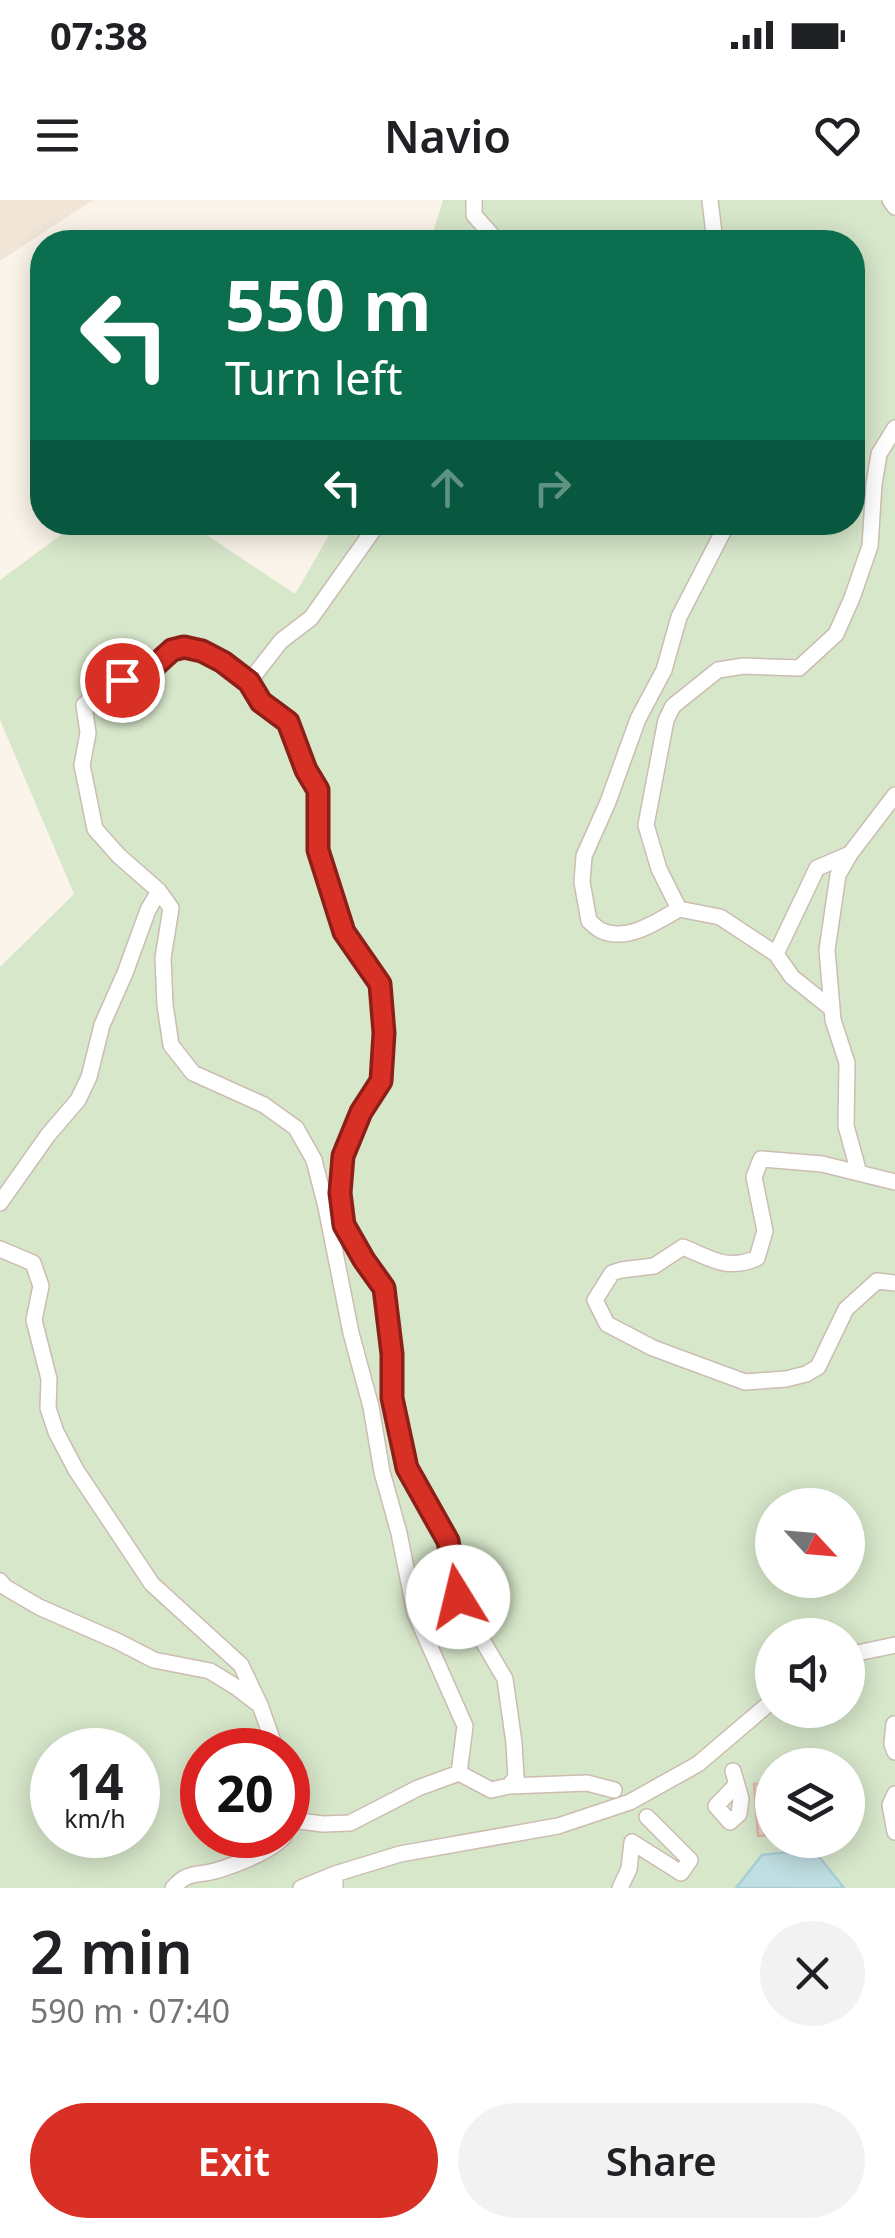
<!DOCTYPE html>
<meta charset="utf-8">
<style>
body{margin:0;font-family:"Noto Sans",sans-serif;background:#f2f2f2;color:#202124;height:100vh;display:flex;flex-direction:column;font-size:38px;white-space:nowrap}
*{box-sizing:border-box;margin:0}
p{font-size:32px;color:#757577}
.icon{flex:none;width:55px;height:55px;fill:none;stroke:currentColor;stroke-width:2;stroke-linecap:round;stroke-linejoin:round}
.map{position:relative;height:1688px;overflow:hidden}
.sheet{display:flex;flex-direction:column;background:#fff;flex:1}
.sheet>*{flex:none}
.banner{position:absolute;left:30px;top:30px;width:835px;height:305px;border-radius:40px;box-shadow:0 5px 25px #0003;background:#0b6e4f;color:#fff;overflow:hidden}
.needle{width:65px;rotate:116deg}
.buttons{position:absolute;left:755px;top:1288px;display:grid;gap:20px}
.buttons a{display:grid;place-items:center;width:110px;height:110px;border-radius:50%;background:#fff;box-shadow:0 5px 25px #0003;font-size:50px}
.speed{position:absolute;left:30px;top:1528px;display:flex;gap:20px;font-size:50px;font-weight:700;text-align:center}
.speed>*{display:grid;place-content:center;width:130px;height:130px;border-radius:50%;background:#fff;box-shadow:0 5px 25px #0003;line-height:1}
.speed small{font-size:25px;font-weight:400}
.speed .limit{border:15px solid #d22;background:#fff;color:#111}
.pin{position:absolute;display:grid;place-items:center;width:85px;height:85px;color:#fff;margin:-42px;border:5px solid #fff;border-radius:50%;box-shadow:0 2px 10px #0007}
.me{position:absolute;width:110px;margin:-55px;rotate:351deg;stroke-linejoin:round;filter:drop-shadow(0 0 8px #0008)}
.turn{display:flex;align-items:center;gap:35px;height:210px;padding:0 30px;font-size:45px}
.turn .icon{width:130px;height:130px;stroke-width:2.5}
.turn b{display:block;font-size:70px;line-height:85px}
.lanes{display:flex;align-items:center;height:95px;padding:0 30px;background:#0003;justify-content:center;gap:50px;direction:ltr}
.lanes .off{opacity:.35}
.round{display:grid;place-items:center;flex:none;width:105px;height:105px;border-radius:52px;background:#f2f2f2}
.summary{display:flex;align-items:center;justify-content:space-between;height:170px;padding:0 30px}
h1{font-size:60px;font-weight:600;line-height:75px}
.primary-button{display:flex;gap:20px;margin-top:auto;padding:20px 30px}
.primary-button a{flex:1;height:115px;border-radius:60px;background:#d93025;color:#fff;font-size:40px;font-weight:600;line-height:115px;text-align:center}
.primary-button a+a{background:#f2f2f2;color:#202124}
.status{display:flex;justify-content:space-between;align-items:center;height:70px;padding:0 50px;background:#fff;direction:ltr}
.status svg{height:28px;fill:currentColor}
header{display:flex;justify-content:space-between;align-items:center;height:130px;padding:0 30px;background:#fff;font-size:45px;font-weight:600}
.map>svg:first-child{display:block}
.residential{fill:#f2e6d9}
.green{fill:#d7e7ca;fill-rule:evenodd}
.water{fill:#c0dfe3;stroke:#a8ced4;stroke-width:2.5}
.building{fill:#edd4c5;stroke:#debaa7;stroke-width:2.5}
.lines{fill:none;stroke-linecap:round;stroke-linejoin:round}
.minor-casing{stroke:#ccbcb1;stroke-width:18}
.minor{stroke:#fff;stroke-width:15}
.route-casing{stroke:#8d1f18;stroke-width:25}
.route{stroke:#d93025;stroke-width:18}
</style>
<div class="status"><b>07:38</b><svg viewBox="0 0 49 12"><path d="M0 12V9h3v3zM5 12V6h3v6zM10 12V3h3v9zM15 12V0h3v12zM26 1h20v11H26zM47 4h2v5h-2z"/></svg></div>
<header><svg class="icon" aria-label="menu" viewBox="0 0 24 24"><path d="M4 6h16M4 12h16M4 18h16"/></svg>Navio<svg class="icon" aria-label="heart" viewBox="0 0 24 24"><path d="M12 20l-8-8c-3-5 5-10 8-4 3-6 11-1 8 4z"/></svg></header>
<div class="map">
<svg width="895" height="1688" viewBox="0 0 895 1688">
<rect width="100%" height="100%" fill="#fbf4ea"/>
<path class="residential" d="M0 0H93L0 61Z"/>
<path class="green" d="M443 0H895V1688H0V767L74 694 0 520V380L77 323H189L295 394 336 323 852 322V42H430ZM772 1305H848V1380H772ZM772 1435H848V1510H772ZM52 1550H138V1635H52ZM202 1550H288V1635H202ZM772 1565H848V1640H772Z"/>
<path class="water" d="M813 1649 844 1688H736L762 1655Z"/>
<path class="building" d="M772 1583V1635L758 1636 754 1584Z"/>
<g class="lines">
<g class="minor-casing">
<path id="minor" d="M474 0V15L498 42
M710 0 715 42
M890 0 895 7
M728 322 679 417 664 470 638 519 608 602 584 656 582 682 589 721C593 724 597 729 602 731 628 742 658 721 679 709L720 717 776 754 792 777 832 809
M159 691 119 656 95 629 82 565 88 533 84 505 101 489 150 470 172 450 185 447 203 451 223 462 249 482
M679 709 659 669 646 625 666 520 673 506 718 470 744 466 799 468 836 434 852 398 870 346 874 284 879 254 895 228
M776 754 817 668 850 654
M859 973 846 926 847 863 833 820 827 750 838 675 850 654 895 595
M895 982 822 964 761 959 754 977 765 1031 757 1058C727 1071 712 1059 683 1047L654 1066 621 1070 612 1073 595 1100 607 1124 653 1148 745 1182 786 1179 806 1174 818 1167 846 1109 877 1081 895 1083
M0 1003 48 935 78 900 89 877 102 825 125 773 148 710 159 691 171 708 163 758 165 805 171 845 193 873 264 905 296 928 314 960 326 1007 351 1133 371 1207 382 1272 399 1333 415 1413 465 1526 459 1573
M0 1049 33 1063 41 1086 34 1120 49 1179 48 1208 56 1232 76 1270 152 1384 241 1465 260 1505 276 1550
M0 1381 5 1387 39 1407 117 1441 154 1460 210 1471 236 1487 257 1503
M848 1455 895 1445
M894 1524 892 1544 895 1552
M733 1571 741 1599 739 1614 730 1622 716 1606 737 1584
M509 1586 587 1583 614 1590
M895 1594 890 1605 895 1632
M291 1620 323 1624 350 1623 418 1588 459 1573 491 1590 509 1586 516 1577 514 1543 505 1479 457 1397 448 1341 407 1267 392 1198V1154L384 1088 364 1060 344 1025 340 993 343 955 361 912 381 881 384 833 381 784 344 733 317 650V590L306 571 288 522 261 502 249 482 281 441 311 418 379 322
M173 1688C188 1671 195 1676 215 1671 235 1665 273 1651 285 1635
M301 1688 335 1674 320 1688
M335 1688V1674L400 1654 558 1626 630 1602 698 1564 772 1501
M620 1688 629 1669 632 1642 681 1673 690 1660 647 1617"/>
</g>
<use href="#minor" class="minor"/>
</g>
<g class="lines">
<g class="route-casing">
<path id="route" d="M122 480 150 470 172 450 184 447 202 451 223 462 249 482 261 502 288 522 306 570 318 590V650L344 732 380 784 384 833 381 881 361 912 343 956 340 993 344 1025 364 1060 384 1088 392 1154V1198L407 1268 448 1341 458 1397"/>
</g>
<use href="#route" class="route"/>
</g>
</svg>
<div class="buttons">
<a><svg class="needle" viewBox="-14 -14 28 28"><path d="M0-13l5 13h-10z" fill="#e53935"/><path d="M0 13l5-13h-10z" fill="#757577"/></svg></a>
<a><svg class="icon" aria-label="sound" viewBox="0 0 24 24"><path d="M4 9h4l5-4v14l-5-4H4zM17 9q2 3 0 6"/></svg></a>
<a><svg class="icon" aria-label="layers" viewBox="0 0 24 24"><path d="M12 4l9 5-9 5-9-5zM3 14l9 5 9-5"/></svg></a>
</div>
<div class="speed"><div>14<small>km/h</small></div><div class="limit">20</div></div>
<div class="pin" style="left:122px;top:480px;background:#d93025"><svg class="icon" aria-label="arrive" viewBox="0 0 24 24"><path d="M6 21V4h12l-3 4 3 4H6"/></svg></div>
<svg class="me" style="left:458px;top:1397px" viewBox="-20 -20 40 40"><circle r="19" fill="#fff"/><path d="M0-13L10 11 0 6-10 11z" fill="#d93025"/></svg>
<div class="banner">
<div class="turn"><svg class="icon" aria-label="left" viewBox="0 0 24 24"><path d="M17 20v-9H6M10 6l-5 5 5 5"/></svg><div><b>550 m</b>Turn left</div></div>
<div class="lanes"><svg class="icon" aria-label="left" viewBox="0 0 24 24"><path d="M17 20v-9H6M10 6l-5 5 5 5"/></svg><svg class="icon off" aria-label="ahead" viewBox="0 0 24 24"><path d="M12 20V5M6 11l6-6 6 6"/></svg><svg class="icon off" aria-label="right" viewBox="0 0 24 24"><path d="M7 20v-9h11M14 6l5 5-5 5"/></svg></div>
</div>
</div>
<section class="sheet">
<div class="summary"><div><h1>2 min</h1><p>590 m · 07:40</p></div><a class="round"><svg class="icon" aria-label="close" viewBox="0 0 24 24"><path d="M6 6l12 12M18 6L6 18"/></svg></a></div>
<div class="primary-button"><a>Exit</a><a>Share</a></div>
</section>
